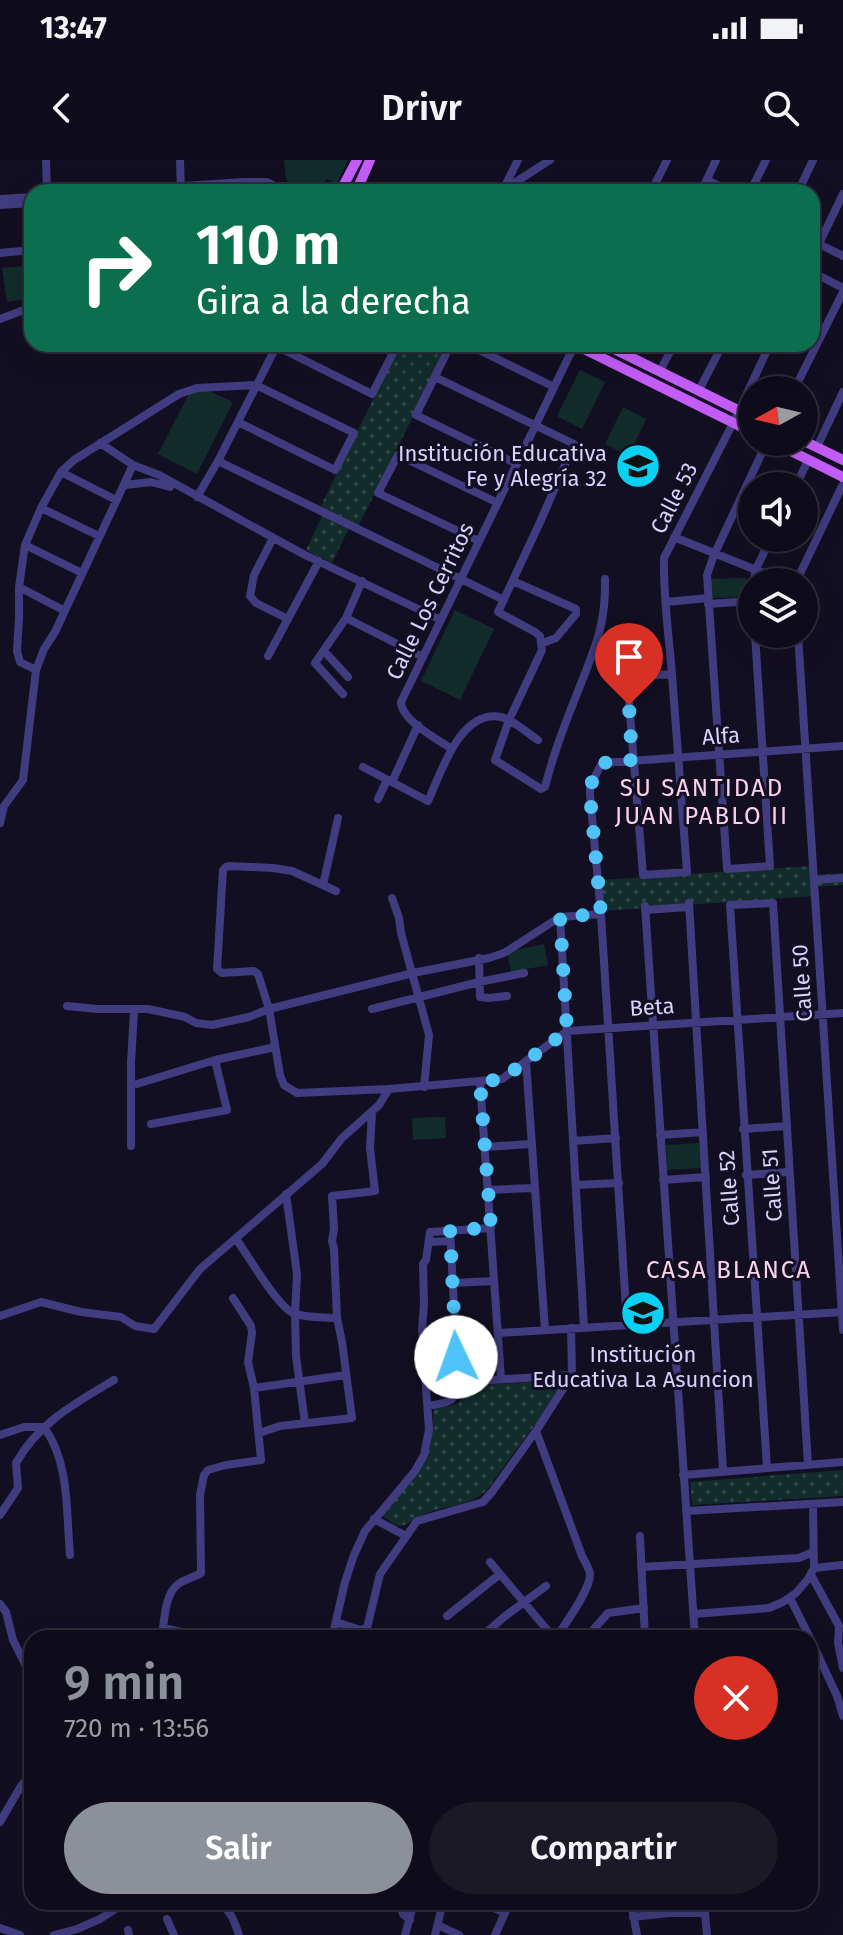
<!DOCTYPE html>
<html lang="es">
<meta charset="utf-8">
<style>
body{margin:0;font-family:"Fira Sans",sans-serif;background:#1c1927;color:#f1f3f6;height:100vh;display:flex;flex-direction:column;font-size:30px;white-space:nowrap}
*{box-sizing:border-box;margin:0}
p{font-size:26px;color:#9b9ba2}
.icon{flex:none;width:44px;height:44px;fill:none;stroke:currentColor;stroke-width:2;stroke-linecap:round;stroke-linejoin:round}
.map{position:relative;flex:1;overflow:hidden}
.sheet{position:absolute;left:24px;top:1470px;width:794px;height:280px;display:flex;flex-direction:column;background:#0e0b1a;border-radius:24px;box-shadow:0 8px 32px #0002,0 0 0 2px #2e2b39}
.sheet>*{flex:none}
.hud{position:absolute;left:24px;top:24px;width:796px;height:168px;border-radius:24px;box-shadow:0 8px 32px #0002,0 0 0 2px #2e2b39;background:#0b6e4f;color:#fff;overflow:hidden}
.needle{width:52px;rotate:262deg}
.tools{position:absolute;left:738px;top:216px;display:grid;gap:16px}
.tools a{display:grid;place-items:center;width:80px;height:80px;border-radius:50%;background:#0e0b1a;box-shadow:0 8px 32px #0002,0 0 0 2px #2e2b39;font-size:40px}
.pin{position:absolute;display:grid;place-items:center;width:68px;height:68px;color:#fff;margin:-82px -34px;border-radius:50% 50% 50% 0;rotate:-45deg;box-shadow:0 0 8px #0007}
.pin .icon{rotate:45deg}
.me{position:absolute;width:88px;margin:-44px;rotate:357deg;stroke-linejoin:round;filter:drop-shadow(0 0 6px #0008)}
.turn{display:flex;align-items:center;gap:28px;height:168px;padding:0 40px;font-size:36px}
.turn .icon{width:104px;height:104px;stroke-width:2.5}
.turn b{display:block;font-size:56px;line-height:68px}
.round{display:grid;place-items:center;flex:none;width:84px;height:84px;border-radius:42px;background:#1c1927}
.overview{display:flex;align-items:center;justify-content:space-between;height:136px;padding:0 40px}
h1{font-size:48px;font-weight:600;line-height:60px;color:#8c9099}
.cta{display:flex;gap:16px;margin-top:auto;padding:16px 40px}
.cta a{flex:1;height:92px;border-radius:48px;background:#8c9099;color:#fff;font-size:32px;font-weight:600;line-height:92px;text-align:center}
.cta a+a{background:#1c1927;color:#f1f3f6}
.status{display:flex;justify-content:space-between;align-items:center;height:56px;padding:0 40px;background:#0e0b1a;direction:ltr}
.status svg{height:22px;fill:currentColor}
header{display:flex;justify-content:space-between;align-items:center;height:104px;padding:0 40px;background:#0e0b1a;font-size:36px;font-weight:600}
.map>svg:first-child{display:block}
.grass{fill:#122c2c}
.park{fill:url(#park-dots)}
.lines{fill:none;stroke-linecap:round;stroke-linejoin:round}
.minor{stroke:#413c7f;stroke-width:8}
.major{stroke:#c45df8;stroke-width:10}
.route{stroke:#4fc3f7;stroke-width:14;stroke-dasharray:0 25.2}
.labels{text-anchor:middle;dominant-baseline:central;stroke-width:6;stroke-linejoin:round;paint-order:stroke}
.poi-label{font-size:22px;fill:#d8d2fd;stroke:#130f22;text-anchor:end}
.street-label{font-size:22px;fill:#d8d2fd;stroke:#130f22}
.neighbourhood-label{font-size:24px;letter-spacing:2px;fill:#fdd3ec;stroke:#130f22}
</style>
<div class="status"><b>13:47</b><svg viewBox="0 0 49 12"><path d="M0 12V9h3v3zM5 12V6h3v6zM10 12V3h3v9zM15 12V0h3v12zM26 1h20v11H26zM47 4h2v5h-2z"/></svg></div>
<header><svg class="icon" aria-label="back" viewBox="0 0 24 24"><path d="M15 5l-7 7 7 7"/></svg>Drivr<svg class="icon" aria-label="search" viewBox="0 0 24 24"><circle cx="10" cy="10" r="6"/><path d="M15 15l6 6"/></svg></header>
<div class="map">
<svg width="843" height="1775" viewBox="0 0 843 1775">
<defs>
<pattern id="park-dots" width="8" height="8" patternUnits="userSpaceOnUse" patternTransform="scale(2)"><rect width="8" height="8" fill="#122c2c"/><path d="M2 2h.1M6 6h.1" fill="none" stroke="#344a4c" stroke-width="1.8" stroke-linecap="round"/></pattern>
</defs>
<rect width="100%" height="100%" fill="#130f22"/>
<path class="grass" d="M284 0H348L337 23 326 19 320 32H308L286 20Z
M22 106 26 139 7 142 2 108Z
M580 210 605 222 582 269 557 256Z
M194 224 233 242 197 314 158 294Z
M623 247 646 259 629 296 605 284Z
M746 418V437L709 438V419Z
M455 450 494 469 460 540 421 521Z
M544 784 548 805 511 812 507 792Z
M445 957 446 978 413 980 412 958Z
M699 983 701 1008 667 1010 666 985Z"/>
<path class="park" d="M400 184H449L358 367 320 348Z
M323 354 349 368 332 403 306 390Z
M810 706 811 715 843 713V725L813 727V736L603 751 601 720Z
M564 1220 566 1222 487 1330C470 1346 448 1345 427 1353 420 1355 406 1367 399 1366 394 1365 387 1358 382 1356L426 1297 432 1274 433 1252 435 1249 458 1244 461 1239V1229L465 1226Z
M843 1310V1336L692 1345 690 1322Z"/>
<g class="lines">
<path class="minor" d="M46 0 47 32
M180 0 181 32
M707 20 732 32
M504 28 518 0
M502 31 550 0
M97 32 243 22H267L287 32
M195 32 250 28 271 32
M619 32 624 27 634 32
M651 32 667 0
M701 32 716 0
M750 32 766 0
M798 32 813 0
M0 39 32 37
M0 45 32 43
M819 84 843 96
M0 93 32 90
M812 98 843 34
M812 112 843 128
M0 159 32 147
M451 184 416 255 517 304
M467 184 554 227
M276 186 372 234 393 193 374 184
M660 211 674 184
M435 217 574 284 541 360 498 452 535 472 540 476 542 490 509 560 495 600 541 629 545 627C554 591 568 556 582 521 597 483 606 461 605 419
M699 230 723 184
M794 230 843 132
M100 283 133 305 159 315 303 394 441 460
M817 287 843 232
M218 301 504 440
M61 312 116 340
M125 325 151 322 170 327
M796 326 808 300
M197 337 218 301 277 185
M41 348 99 376
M674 377 786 422
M273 378 254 415 250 436 256 443 288 459
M479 381 378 333 398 295 498 343
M25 385 82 413
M513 421 576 449V454L556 478 543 483
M754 422 755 411 771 378
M796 422 843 324
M19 427 65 451
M666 442 708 438
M708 444 752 441
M346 458 423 497
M755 474 770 706 727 709 707 415 714 395 767 282
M798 474 843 1170
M324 491 348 517
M268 496 319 401
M36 510 20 502 17 491 19 457V427L25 385 41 348 61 312 74 300 179 234 197 228 256 225 354 273 335 310 238 262
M672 514 627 517 643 715 687 712C682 646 677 581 672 515 669 476 663 437 664 398L733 263 770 184
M343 534 315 503 346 458 362 421
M452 589C437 579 401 560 401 542L575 184
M363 607 428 641C441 613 460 549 501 557 514 560 527 573 538 580
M392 622 418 565
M378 639 387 620
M0 663 4 646 23 620 36 510 44 489 55 472 133 305
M814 720 843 718
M323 725 338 658
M336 731 292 711 273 708 230 706 226 707 223 710 217 809 222 813 254 811 258 814 269 849 280 915 284 925 297 933 389 929 502 919 567 871 843 853
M392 738 399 758 401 773 429 875 424 927
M689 743 723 1311
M645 746 695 1478
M645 750 689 747
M560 757 584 1168
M479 798 480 837 489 838 507 836
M67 846 97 849H148L185 857 196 863 212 865 249 857 269 849 413 813 489 798 504 793 560 757 601 754
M372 849 479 822 524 813
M526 901 545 1170
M480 922 501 1219
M137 924 215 900 275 887
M151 964 227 950 215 900
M743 969 787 966
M660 975 703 972
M573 981 616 978
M131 986V903L134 850
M485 987 531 984
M746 1015 789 1012
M663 1020 706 1017
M576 1025 619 1023
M488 1030 533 1028
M286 1034 297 1114 295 1154 296 1196 305 1263
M236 1079C248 1095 277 1146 293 1153 305 1158 323 1157 337 1158
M429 1082 450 1081
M452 1123 494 1121
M0 1156 41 1142 81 1152 121 1157 135 1166 154 1169 200 1109 322 1004 342 978 379 945 389 929
M627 1165 601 754 590 635V626L602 603 843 586
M498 1173 843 1152
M458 1222 572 1215
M254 1228 346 1215
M428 1246C448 1242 456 1244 458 1222L450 1070
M536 1271 582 1396C585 1402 589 1408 590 1414 591 1429 565 1464 556 1478
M259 1273 280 1266 352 1258 342 1182 337 1158 334 1089 332 1081 334 1069 332 1036 375 1031 370 988 372 952
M0 1275 24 1267H44C70 1303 66 1352 70 1395
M767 1308 730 745 773 743 808 1305
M683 1315 843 1302
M686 1351 843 1342
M0 1355 18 1328 16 1303C38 1263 77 1242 114 1220
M374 1359 406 1376
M640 1376 645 1478
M490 1402 554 1478
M641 1407 799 1398 813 1392
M814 1408 843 1405
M811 1415 839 1466 838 1483 843 1508
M790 1438 810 1478
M0 1444 6 1452 13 1480 32 1518
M694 1454 769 1448 783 1442 796 1433 808 1419 814 1408 813 1344
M447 1456 500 1414
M336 1462 360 1470 367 1468 380 1414 417 1361 483 1342 492 1332 536 1271 572 1215 571 1168
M163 1468 209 1478
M161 1478C165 1462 164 1436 177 1425 184 1419 193 1418 201 1413L200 1335 204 1315 208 1310 226 1305 261 1300 254 1228 248 1202 252 1173 251 1166 233 1138
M332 1478 345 1422 354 1395 365 1371 415 1311 424 1295 429 1270 422 1170 424 1144 423 1104 426 1100 430 1072 491 1068
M480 1478 504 1457 546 1426
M586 1478 608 1453 644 1448
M810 1478 837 1536 843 1556
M21 1626 32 1639
M0 1662 21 1626 32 1613
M216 1742C230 1748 234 1760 239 1775
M399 1742 403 1754 410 1760
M481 1742 505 1753
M631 1742 637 1775
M704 1742 707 1775
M633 1757 669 1753H705
M167 1759 174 1775
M438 1765 459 1775
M0 1768 20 1775
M128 1770 129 1775
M54 1775 77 1769 100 1759 117 1748 145 1742
M405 1775 414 1742
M435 1775 443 1742
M495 1775 510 1742"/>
<path class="major" d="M340 32 357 0
M356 32 370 0
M574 184 752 272
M604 184 752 257
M804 281 843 300
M773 282 843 317"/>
</g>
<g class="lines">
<path class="route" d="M456 1197 450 1070 491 1068 480 922 502 919 567 871 560 757 601 754 590 635V626L602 603 632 600 629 545"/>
</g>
<defs>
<g id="school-disc" transform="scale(2.3)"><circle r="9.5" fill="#0ad1f1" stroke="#130f22"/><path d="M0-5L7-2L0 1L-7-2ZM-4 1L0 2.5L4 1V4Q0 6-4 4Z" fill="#111"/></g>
</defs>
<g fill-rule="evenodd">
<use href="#school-disc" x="638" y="306"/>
<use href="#school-disc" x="643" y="1153"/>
</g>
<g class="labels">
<g class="poi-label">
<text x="607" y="293">Institución Educativa<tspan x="607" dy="25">Fe y Alegría 32</tspan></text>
<text x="643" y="1194" text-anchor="middle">Institución<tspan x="643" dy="25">Educativa La Asuncion</tspan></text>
</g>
<g class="street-label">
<text transform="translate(674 338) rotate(-63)">Calle 53</text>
<text transform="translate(430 441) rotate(-64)">Calle Los Cerritos</text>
<text transform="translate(721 576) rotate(-4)">Alfa</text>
<text transform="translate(802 823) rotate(-94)">Calle 50</text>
<text transform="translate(652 847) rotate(-4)">Beta</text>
<text transform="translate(772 1025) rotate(-94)">Calle 51</text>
<text transform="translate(729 1028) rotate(-94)">Calle 52</text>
</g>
<g class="neighbourhood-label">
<text x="702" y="628">SU SANTIDAD<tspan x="702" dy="28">JUAN PABLO II</tspan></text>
<text x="729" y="1110">CASA BLANCA</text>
</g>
</g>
</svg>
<div class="tools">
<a><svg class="needle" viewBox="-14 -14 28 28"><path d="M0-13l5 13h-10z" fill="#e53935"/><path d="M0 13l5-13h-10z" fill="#9b9ba2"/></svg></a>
<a><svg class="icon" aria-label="sound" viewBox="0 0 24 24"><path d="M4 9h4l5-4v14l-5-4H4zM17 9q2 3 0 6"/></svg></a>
<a><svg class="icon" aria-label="layers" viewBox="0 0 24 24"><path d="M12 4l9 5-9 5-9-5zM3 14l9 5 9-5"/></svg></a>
</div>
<div class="pin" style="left:629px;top:545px;background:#d93025"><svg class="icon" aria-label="arrive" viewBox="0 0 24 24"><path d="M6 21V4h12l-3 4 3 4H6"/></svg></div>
<svg class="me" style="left:456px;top:1197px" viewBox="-20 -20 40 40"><circle r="19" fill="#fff"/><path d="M0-13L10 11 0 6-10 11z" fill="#4fc3f7"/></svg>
<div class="hud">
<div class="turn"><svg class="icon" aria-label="right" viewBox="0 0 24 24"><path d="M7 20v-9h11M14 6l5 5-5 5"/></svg><div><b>110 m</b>Gira a la derecha</div></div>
</div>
<section class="sheet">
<div class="overview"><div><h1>9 min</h1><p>720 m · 13:56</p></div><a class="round" style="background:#d93025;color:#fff"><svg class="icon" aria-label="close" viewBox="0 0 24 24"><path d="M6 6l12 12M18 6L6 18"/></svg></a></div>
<div class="cta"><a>Salir</a><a>Compartir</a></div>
</section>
</div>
